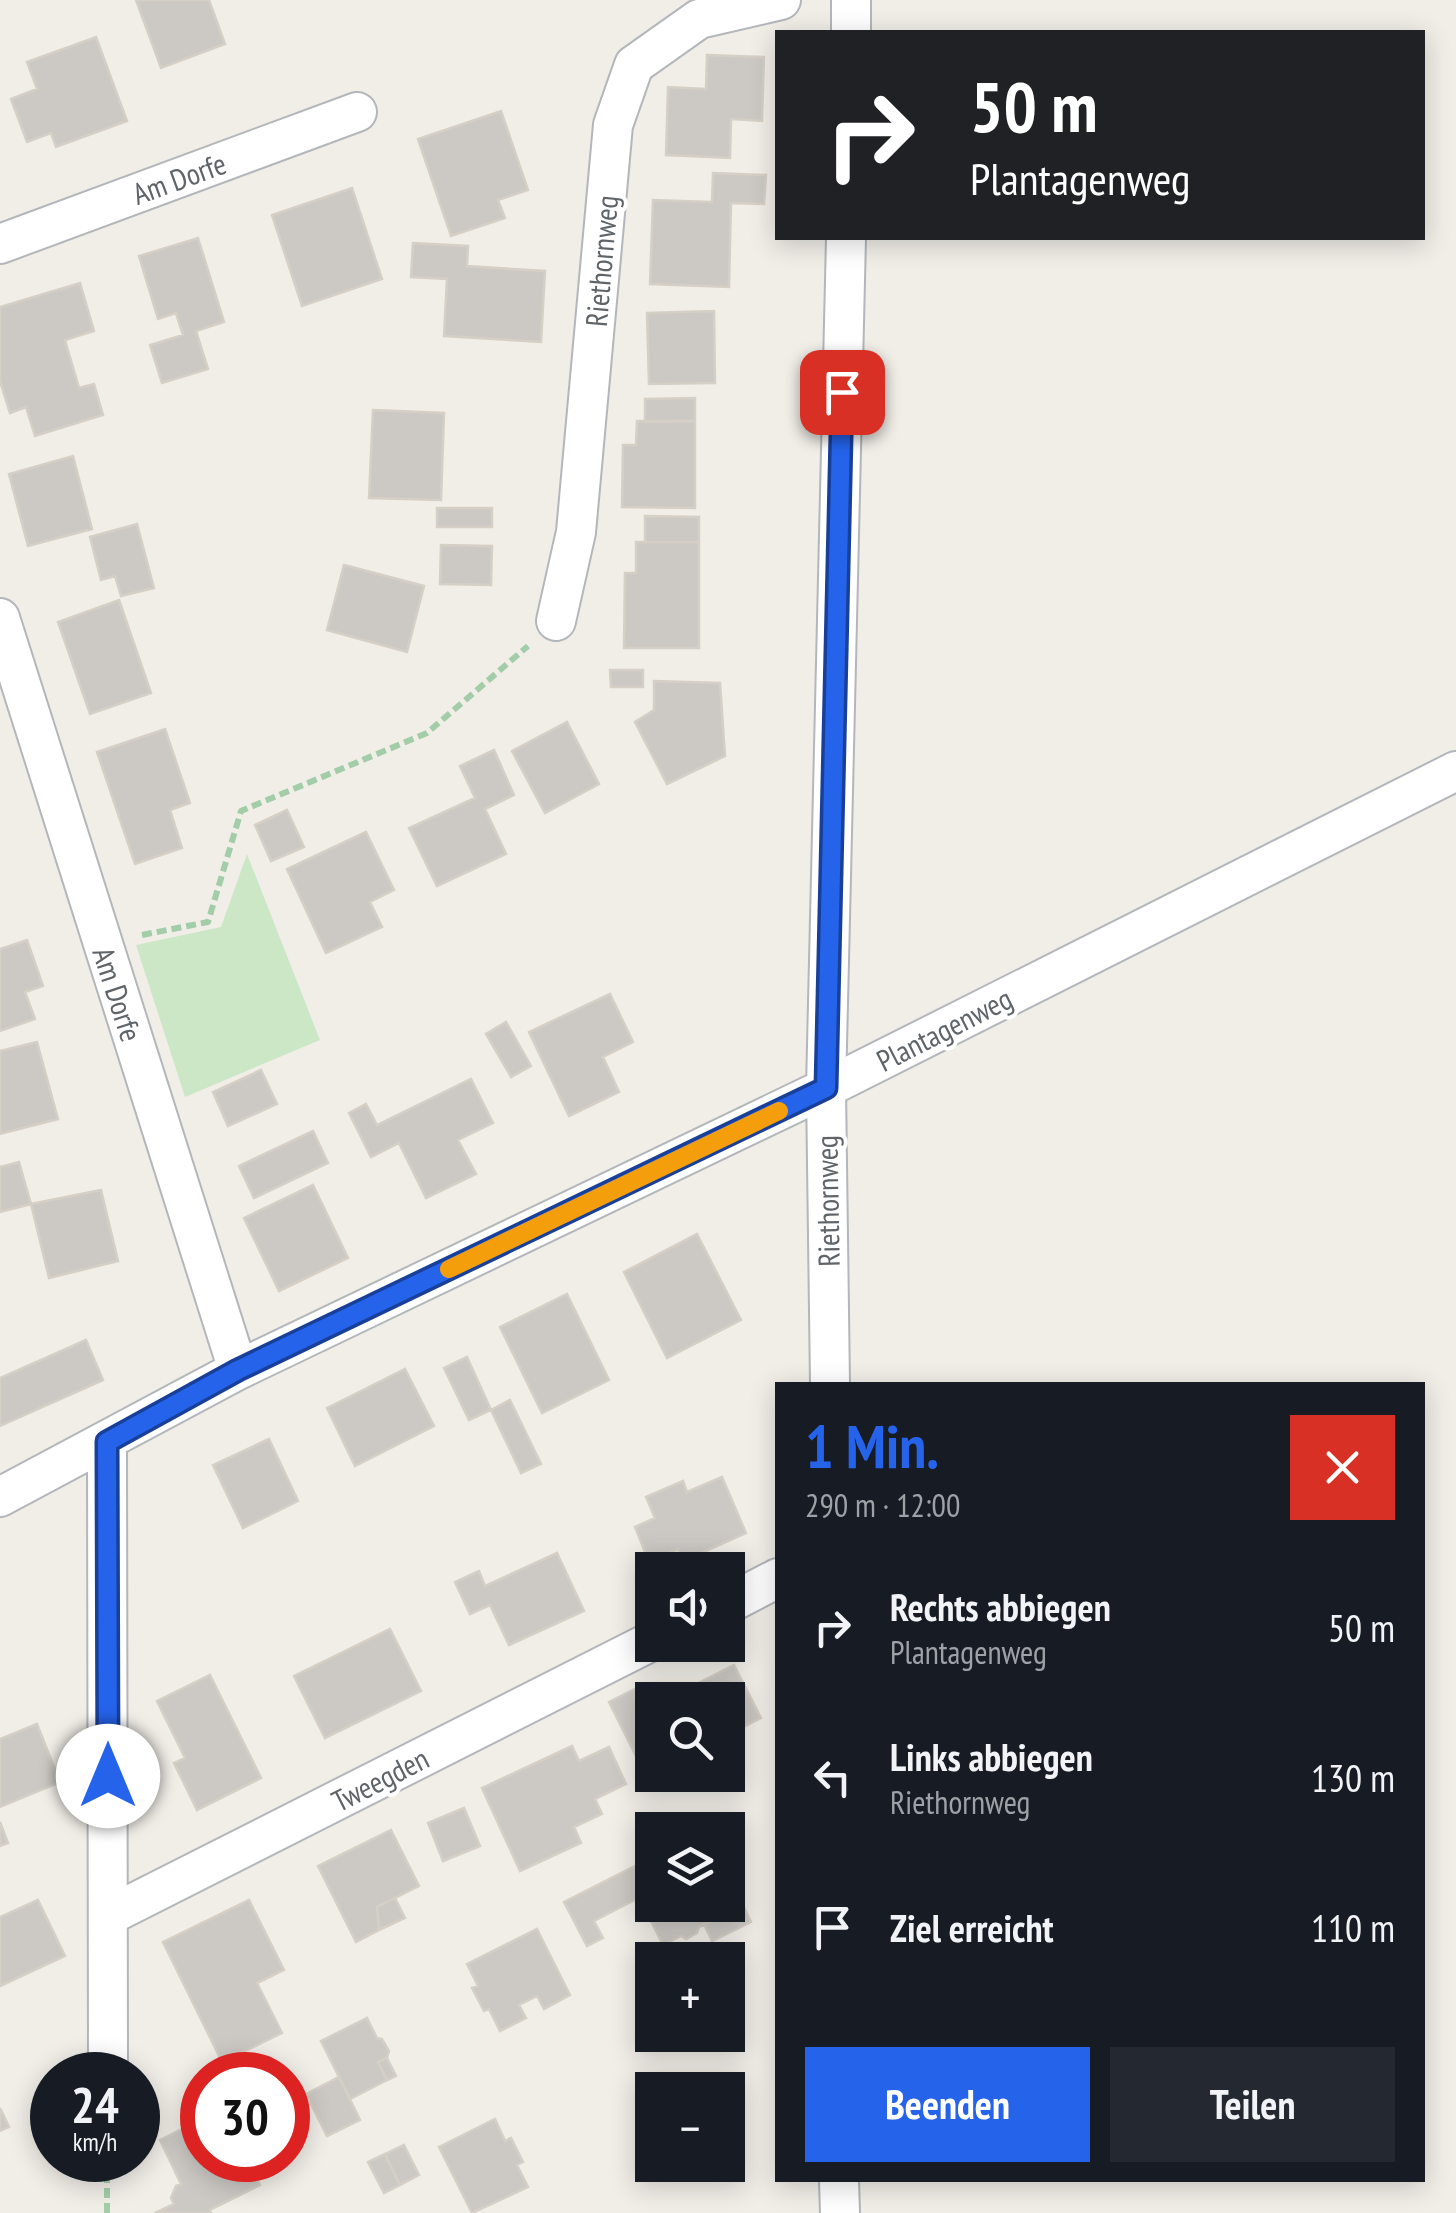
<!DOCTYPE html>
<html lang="de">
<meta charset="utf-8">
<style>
body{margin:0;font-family:"PT Sans Narrow",sans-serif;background:#242831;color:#f1f3f6;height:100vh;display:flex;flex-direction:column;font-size:38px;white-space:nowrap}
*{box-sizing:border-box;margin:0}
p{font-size:32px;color:#9ea1a6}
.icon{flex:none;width:55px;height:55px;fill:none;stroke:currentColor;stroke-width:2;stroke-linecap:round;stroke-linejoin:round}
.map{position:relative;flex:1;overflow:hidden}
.sheet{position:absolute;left:775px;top:1382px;width:650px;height:800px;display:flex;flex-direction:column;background:#171b24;border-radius:0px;box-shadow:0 5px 25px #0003}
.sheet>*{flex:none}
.banner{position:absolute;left:775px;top:30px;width:650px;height:210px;border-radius:0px;box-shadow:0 5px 25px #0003;background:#202124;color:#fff;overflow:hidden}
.controls{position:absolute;left:635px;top:1552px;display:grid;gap:20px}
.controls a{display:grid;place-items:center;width:110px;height:110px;border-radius:0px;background:#171b24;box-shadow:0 5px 25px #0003;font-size:50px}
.speed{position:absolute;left:30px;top:2052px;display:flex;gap:20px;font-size:50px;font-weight:700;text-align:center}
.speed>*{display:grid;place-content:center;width:130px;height:130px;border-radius:50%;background:#171b24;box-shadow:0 5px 25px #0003;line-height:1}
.speed small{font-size:25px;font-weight:400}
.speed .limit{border:15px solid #d22;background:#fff;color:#111}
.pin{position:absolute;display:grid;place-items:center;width:85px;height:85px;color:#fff;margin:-42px;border-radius:20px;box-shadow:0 5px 15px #0006}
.me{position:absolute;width:110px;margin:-55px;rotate:0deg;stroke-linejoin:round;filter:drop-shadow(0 0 8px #0008)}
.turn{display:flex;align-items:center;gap:35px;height:210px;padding:0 30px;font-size:45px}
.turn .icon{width:130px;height:130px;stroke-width:2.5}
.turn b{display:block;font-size:70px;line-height:85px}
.round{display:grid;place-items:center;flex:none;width:105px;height:105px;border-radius:0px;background:#242831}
.summary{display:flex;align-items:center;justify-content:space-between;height:170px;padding:0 30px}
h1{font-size:60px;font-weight:800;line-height:75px;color:#2563eb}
.primary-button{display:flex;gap:20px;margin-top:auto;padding:20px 30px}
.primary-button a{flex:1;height:115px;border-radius:0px;background:#2563eb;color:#fff;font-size:40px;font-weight:800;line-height:115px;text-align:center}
.primary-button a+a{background:#242831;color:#f1f3f6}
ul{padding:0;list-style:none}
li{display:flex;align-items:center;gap:30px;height:150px;padding:0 30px}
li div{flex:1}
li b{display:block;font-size:38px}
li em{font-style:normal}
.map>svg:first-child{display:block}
.green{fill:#cbe7c6}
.building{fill:#ccc9c5;stroke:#d6cfc6;stroke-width:2.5}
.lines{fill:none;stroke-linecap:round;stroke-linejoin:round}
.minor-casing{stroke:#b3b6ba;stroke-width:42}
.path{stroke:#a2cda8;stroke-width:6;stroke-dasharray:10 5;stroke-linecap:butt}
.minor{stroke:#fff;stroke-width:38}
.route-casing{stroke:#184099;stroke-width:25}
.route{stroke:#2563eb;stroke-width:18}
.slow{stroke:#f59e0b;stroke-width:18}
.labels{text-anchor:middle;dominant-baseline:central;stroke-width:8;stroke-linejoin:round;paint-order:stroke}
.street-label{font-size:30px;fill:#5f6468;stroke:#fff}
</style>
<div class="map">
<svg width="1456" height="2213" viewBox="0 0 1456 2213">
<rect width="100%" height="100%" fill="#f1eee8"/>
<path class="green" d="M247 854 320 1040 185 1097 136 945 221 927Z"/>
<path class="building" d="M136 0H209L225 44 161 68Z
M96 37 127 121 56 147 51 133 27 142 11 99 37 89 27 62Z
M707 55 764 57 762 121 731 119 730 158 666 155 668 87 706 89Z
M501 111 528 190 498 200 505 218 451 236 418 139Z
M713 173 766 175 764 204 731 203 729 287 650 284 653 200 712 202Z
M352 188 382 279 302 306 272 215Z
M198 238 224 322 196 331 208 369 162 383 150 345 183 335 176 313 158 319 139 256Z
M413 243 468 246 467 266 545 271 541 342 444 336 447 279 411 277Z
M80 283 94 331 65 340 79 388 94 384 103 415 35 436 26 407 10 413 0 381V307Z
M714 311 715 383 649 384 647 313Z
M695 398V421L645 422V399Z
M373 410 444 413 441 500 369 498Z
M637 421H695V508L622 507 623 445H636Z
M73 456 92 529 28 546 9 474Z
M437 508H492V527H437Z
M645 516 699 517V542H645Z
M137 524 154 588 121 596 115 576 101 580 90 537Z
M636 542H699V648H624L625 573H636Z
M441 545 492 546 491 585 440 584Z
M344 565 424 586 407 652 327 630Z
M119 600 151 693 90 714 58 622Z
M610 670H643V687H611Z
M654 681 720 683 725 756 667 784 635 722 654 710Z
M567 722 599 784 545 813 512 751Z
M165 729 190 803 170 810 182 848 135 864 97 752Z
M494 750 514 795 485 809 506 854 437 886 409 828 475 798 460 766Z
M287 810 304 847 271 861 255 825Z
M366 832 394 890 370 902 382 927 326 953 287 869Z
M27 940 43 986 25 992 35 1019 0 1031V949Z
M610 994 633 1042 603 1057 619 1092 569 1116 529 1032Z
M506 1022 531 1066 511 1077 486 1034Z
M37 1042 58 1119 0 1134V1051Z
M261 1070 277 1104 228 1126 213 1092Z
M471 1079 493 1123 458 1140 476 1174 426 1198 399 1143 371 1157 349 1113 366 1104 377 1125Z
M313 1131 328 1163 254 1198 239 1166Z
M19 1162 31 1204 0 1212V1167Z
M313 1185 348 1258 279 1291 244 1218Z
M101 1190 118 1261 49 1278 31 1204Z
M697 1234 741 1320 667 1358 624 1272Z
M567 1294 609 1380 542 1413 500 1327Z
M86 1340 103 1380 0 1426V1378Z
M467 1357 491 1410 469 1420 444 1368Z
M405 1369 434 1426 355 1466 327 1408Z
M510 1400 541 1464 521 1473 491 1410Z
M269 1439 298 1501 243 1528 213 1465Z
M722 1477 746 1533 683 1561 678 1549 649 1562 635 1527 655 1518 646 1497 683 1481 687 1492Z
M557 1553 584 1611 509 1645 490 1605 470 1614 455 1582 479 1571 485 1586Z
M390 1629 421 1691 325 1738 294 1676Z
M734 1665 761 1718 728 1735V1700H665Z
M210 1675 261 1778 197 1810 174 1763 185 1758 157 1701Z
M645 1684 653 1700 652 1775H663L649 1782 609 1702Z
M37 1724 60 1782 0 1807V1739Z
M572 1746 579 1761 609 1747 626 1784 595 1799 602 1814 574 1827 581 1843 520 1871 482 1788Z
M464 1808 480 1846 443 1861 428 1823Z
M0 1822 8 1843 0 1846Z
M391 1830 419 1886 377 1907 379 1930 356 1942 318 1866Z
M639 1864 652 1891 594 1921 603 1938 587 1946 564 1902Z
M734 1886 751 1922 712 1941 704 1924 722 1916 716 1905H728V1889Z
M652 1891V1905H716L722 1916 699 1927 697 1933 686 1939 681 1936 663 1945 639 1897Z
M395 1898 405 1918 379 1930 377 1907Z
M38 1900 65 1956 0 1986V1917Z
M249 1900 284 1970 257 1983 282 2033 222 2062 163 1942Z
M537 1929 570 1995 544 2009 537 1996 519 2005 526 2018 500 2031 489 2009 484 2011 472 1988 478 1986 467 1964Z
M367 2018 377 2038 382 2039 389 2051 387 2058 378 2062 387 2080 350 2099 321 2041Z
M387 2058 396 2076 387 2080 378 2062Z
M339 2077 360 2120 327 2136 306 2094Z
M0 2108 9 2127 0 2131Z
M202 2119V2160H248L260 2185 210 2210 211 2213H155L174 2204 171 2198 176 2186 181 2184 160 2140Z
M495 2119 505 2141 511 2138 523 2162 517 2165 528 2187 472 2213 439 2147Z
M404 2145 419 2175 400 2185 385 2154Z
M385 2154 400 2185 384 2193 368 2162Z"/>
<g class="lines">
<g class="minor-casing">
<path id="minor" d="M851 32V0
M0 244 357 112
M0 618 238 1370
M556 621 576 532 613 125 634 65 699 19 781 0
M830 1385 826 1088 846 238
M107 1442 108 2068
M0 1497 238 1370 826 1088 1456 771
M728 1604 778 1578
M108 1916 652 1641
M839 2180 840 2213"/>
</g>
<path class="path" d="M142 935 208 922 241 811 427 733 528 646
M107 2213V2160"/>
<use href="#minor" class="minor"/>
</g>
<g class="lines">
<g class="route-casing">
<path id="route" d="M108 1776 107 1442 238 1370 826 1088 842 392"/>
</g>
<use href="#route" class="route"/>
<path class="slow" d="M449 1269 779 1111"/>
</g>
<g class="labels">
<g class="street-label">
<text transform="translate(179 178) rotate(-20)">Am Dorfe</text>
<text transform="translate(601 261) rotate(-85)">Riethornweg</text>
<text transform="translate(118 994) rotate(72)">Am Dorfe</text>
<text transform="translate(944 1029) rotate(-27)">Plantagenweg</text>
<text transform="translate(827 1201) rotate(-91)">Riethornweg</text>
<text transform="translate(380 1779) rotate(-27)">Tweegden</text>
</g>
</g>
</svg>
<div class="controls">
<a><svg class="icon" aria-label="sound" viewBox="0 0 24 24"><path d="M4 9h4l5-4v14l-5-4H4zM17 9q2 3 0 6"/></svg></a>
<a><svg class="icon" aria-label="search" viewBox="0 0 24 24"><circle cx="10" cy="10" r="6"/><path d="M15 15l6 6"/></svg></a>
<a><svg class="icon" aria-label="layers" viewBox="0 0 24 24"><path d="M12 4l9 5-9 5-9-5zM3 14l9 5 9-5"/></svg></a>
<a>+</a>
<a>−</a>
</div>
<div class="speed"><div>24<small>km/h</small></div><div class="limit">30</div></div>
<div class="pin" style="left:842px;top:392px;background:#d93025"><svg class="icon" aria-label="arrive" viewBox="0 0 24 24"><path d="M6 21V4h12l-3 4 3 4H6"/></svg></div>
<svg class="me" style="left:108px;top:1776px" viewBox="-20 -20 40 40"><circle r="19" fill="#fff"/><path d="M0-13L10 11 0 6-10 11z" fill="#2563eb"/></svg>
<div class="banner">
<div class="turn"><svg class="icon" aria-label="right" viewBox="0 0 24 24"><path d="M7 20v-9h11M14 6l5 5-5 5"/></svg><div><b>50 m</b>Plantagenweg</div></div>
</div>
<section class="sheet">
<div class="summary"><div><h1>1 Min.</h1><p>290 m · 12:00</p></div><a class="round" style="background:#d93025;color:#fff"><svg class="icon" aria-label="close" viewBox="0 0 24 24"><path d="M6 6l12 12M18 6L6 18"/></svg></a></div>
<ul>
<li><svg class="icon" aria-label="right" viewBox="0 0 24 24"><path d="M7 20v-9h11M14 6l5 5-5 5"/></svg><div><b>Rechts abbiegen</b><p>Plantagenweg</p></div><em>50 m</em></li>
<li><svg class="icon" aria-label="left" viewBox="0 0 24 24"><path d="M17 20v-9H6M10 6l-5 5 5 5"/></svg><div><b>Links abbiegen</b><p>Riethornweg</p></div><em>130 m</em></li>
<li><svg class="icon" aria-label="arrive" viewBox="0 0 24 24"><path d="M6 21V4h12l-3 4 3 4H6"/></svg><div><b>Ziel erreicht</b></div><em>110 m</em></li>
</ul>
<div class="primary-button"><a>Beenden</a><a>Teilen</a></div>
</section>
</div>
